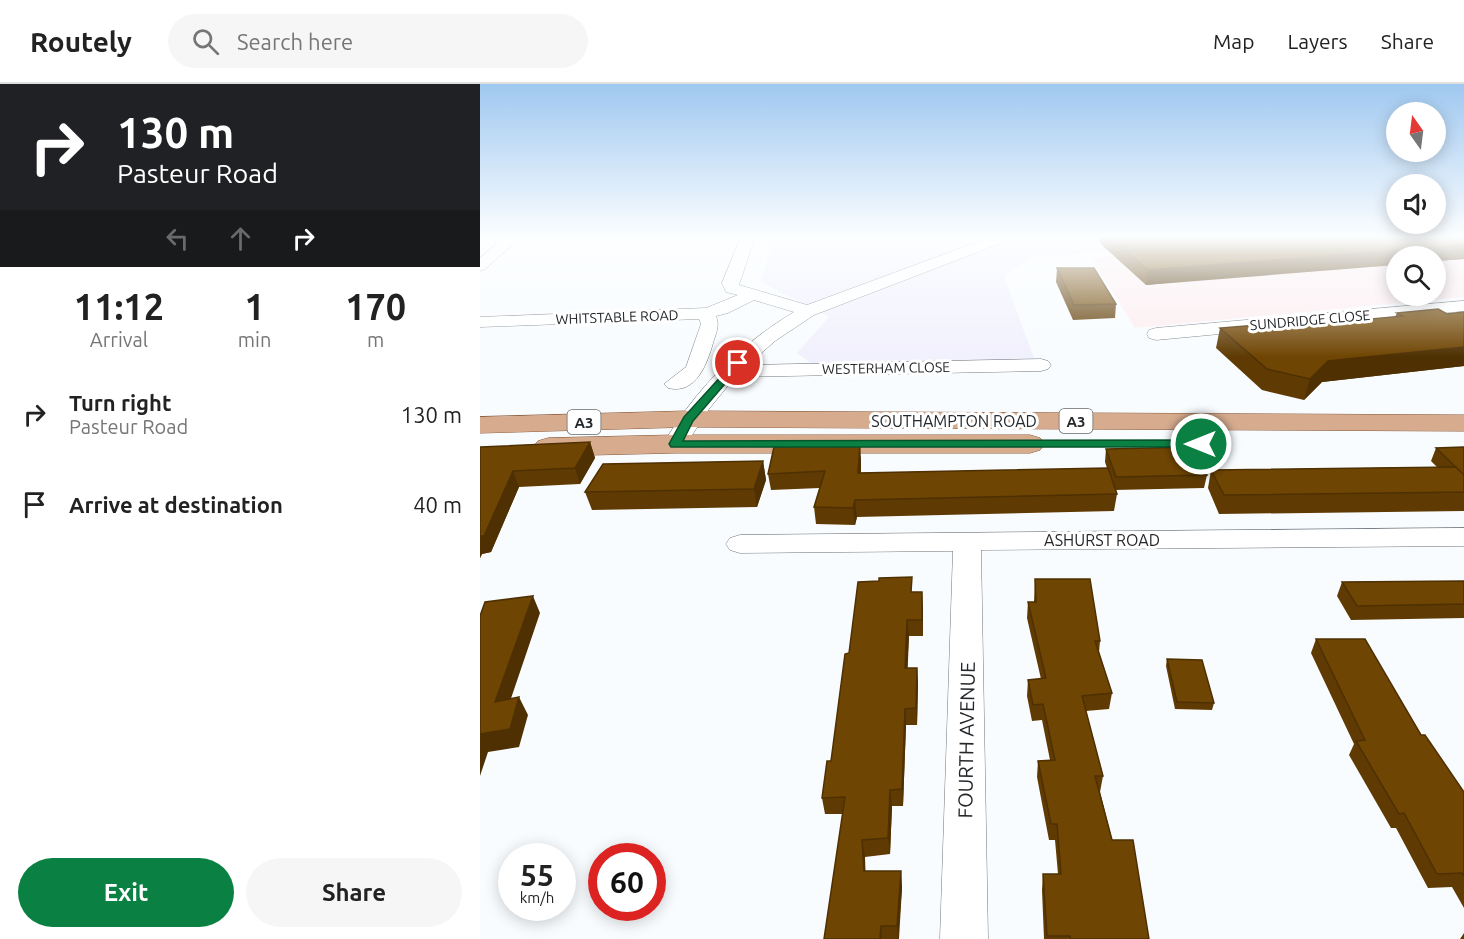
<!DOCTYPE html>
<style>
body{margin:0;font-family:Ubuntu,sans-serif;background:#f6f6f6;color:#222;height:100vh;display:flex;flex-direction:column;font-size:22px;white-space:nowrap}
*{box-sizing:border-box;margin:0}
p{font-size:20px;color:#767676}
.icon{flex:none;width:33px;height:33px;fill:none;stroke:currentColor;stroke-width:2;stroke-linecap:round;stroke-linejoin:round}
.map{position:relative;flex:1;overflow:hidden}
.panel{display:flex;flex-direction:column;background:#fff;width:480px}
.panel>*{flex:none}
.top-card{background:#202124;color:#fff;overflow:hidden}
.needle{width:39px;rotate:346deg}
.controls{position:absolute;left:906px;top:18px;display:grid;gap:12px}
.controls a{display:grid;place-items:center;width:60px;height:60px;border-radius:50%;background:#fff;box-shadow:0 3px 15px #0003;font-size:30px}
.speed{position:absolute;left:18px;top:759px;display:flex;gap:12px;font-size:30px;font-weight:700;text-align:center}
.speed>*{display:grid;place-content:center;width:78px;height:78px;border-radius:50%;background:#fff;box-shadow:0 3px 15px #0003;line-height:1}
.speed small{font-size:15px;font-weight:400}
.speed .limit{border:9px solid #d22;background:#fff;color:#111}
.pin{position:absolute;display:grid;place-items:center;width:51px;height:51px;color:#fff;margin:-26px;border:3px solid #fff;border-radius:50%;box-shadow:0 2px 6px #0007}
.me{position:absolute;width:66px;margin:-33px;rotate:270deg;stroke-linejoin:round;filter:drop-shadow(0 0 4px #0008)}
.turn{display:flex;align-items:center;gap:21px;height:126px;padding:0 18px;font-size:27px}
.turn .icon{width:78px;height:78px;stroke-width:2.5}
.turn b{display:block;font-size:42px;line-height:51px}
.lanes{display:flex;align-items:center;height:57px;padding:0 18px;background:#0003;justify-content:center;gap:30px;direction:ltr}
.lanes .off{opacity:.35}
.eta{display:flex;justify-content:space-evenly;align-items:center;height:102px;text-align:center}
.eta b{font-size:36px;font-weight:700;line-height:42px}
.cta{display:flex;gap:12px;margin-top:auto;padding:12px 18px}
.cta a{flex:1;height:69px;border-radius:36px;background:#0b8043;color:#fff;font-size:24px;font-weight:700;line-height:69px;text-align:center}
.cta a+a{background:#f6f6f6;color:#222}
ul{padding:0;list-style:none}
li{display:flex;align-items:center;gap:18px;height:90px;padding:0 18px}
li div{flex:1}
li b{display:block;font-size:22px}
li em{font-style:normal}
header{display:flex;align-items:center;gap:36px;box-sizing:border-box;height:84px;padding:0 30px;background:#fff;border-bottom:2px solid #e0e0e0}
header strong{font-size:28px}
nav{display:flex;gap:33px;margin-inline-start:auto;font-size:21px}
.search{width:420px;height:54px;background:#f6f6f6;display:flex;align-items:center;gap:15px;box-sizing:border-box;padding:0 21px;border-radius:33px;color:#767676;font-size:22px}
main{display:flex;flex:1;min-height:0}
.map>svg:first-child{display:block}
.education{fill:#fdedf0;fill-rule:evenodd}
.medical{fill:#f1f0fd}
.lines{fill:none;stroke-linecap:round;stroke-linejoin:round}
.street-casing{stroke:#70777d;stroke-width:1}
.primary-casing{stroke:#86593a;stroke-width:1}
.street{fill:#fff;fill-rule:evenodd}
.primary{fill:#d6ab8e;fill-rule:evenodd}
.wall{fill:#5f3b03}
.shaded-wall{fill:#4e3002}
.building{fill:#6f4503;stroke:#4e3002;stroke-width:1.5}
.route{fill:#0b8043;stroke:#07532c;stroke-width:1.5}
.labels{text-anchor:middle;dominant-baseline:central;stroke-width:6;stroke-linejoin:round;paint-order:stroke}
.far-street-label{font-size:14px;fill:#25282b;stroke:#fff}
.shield{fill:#fff;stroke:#66686b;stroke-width:1.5}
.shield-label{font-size:15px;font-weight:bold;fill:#25282b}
.street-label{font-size:16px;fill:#25282b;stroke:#fff}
.near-street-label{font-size:20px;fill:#25282b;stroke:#fff}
</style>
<header>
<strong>Routely</strong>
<div class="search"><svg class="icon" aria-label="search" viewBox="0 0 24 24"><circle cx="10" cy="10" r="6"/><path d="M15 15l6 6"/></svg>Search here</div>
<nav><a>Map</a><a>Layers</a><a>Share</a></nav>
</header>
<main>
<section class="panel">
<div class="top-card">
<div class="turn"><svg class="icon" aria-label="right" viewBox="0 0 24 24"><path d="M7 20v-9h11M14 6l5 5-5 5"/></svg><div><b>130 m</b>Pasteur Road</div></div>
<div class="lanes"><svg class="icon off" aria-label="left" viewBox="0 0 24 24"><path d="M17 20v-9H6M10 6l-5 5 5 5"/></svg><svg class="icon off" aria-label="ahead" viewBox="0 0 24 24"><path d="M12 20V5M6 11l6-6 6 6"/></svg><svg class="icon" aria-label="right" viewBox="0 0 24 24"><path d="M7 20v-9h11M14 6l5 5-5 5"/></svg></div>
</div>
<div class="eta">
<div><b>11:12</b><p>Arrival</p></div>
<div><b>1</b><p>min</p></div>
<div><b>170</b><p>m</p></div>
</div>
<ul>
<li><svg class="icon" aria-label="right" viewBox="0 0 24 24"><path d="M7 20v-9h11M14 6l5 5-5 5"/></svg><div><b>Turn right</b><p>Pasteur Road</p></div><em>130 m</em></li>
<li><svg class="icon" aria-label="arrive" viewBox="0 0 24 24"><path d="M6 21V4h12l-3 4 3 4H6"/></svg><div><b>Arrive at destination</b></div><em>40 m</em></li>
</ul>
<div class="cta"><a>Exit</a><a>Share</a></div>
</section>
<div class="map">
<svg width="984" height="855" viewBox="0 0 984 855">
<rect width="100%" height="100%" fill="#f9fcff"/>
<path class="education" d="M885 153H984V213L655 244 611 174ZM916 172H956V212H916Z"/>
<path class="medical" d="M294 153H851L551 173 524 192 555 277 332 280 317 269 349 233 281 198Z"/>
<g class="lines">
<g class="street-casing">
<path id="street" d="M25 153H41L5 185 0 187V174Z
M261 153H275L259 201 327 221 511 153H531L529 156 334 231 295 257 268 281 561 275 568 277 571 281 568 285 561 287 255 293 229 325 203 365 195 367 187 365 183 360C216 305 259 261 314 228L274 216 248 229 236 232C240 242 236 249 233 259 227 280 216 311 188 304L184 300 206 283 221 240 219 235 0 243V233L226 224 258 211 246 208 242 199Z
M984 217V227L676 256 669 254 667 250 669 246 676 244Z
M984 444V462L501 466 508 855H460L473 467 260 469 250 466 246 460 250 454 260 451Z"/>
</g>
<g class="primary-casing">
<path id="primary" d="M208 327 984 331V347L208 343 0 349V333Z
M195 351H550L560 354 565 360 560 366 550 369H195L68 372 58 369 53 363 58 357 68 354Z"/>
</g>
<use href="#street" class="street"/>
<use href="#primary" class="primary"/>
</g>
<path class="wall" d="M617 153H984V175L956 177V172L666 201 623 162Z
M577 184 636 220 635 234 593 236 576 198Z
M984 228V282L842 298 824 316 782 306 736 264 740 244H797L915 233 917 229 967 230Z
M110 358 115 374 100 400 39 403 11 468 2 470 0 474V363Z
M984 363V427L739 430 728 404 731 386 957 383 951 377 956 364Z
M626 365 727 391 724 404 635 406 637 410 634 427 377 433 375 441 336 440 334 423 340 404 291 406 288 390 381 375V389L627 384 625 378Z
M283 377 286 396 277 423 112 426 105 408Z
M555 495 620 557 619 568 632 609 629 625 606 627 623 692 620 708 632 756 669 855H564L562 806 563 790H578L575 756H569L557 693 558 677 570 676 562 636 552 637 547 612 548 596 561 595 547 534 548 518H554Z
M984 497V534L871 536 857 512 862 498Z
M433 508 443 524V552H429L427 584H437L438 600 437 641H426L423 722H412L410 770 385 773V787H421L422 804 419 855H344L363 730H345L342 714 351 677 369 569Z
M836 555 941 651 984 708V824L972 803 948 804 916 744H911L869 671 874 660 831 569Z
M687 575 734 619 732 626 695 625 686 582Z
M984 849V855H980Z"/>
<path class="shaded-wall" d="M984 161V175L956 177V172H916V181L666 201 668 186Z
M984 263V282L842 298 824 316 830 295 848 277Z
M110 358 115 374 100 400 95 384Z
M380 359 381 375 380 406 378 389Z
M283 377 286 396 277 423 274 405Z
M33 387 39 403 11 468 2 470 0 474V452Z
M375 416 377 433 375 441 373 424Z
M442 508 443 524V552L442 536Z
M53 512 60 529 24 635 15 618Z
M427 536 429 552 427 601 425 584Z
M437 584 438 600 437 641 436 624Z
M39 613 48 631 39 663 8 668 0 692V650Z
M425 625 426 641 423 722 422 705Z
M410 706 412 722 410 770 408 754Z
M382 756 385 773 386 803 384 787Z
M421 787 422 804 418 855 417 842Z
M401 842 402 855H400Z"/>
<path class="building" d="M630 153H984V161L668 186Z
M577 184H614L636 220 594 221Z
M958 225 967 230 984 228V263L848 277 830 295 787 285 740 244 790 240 797 244 923 232 917 229Z
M110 358 95 384 33 387 4 452H0V363Z
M380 359 378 389 628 384 637 410 375 416 373 424 334 423 345 387 288 390 294 363Z
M713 363 727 391 636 393 626 365Z
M984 363V391L956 364Z
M283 377 274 405 105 408 123 380Z
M976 383 984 391V408L744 411 731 386Z
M432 493 431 508H442V536H427L425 584H437L436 624 425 625 422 705 410 706 408 754 382 756 384 787H421L417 842H401L400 855H344L365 713 342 714 347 677H351L365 570 369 569 378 498 399 497V494Z
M555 495H610L620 557H615L632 609 602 612 623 692H615L632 756H653L669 855H591L590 852H567L563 790H581L577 740H571L558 677 575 676 563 620 553 621 548 596 566 594 548 518H556Z
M984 497V520L877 522 862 498Z
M53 512 15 618 39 613 30 645 0 650V532L5 518Z
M836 555H885L941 651H945L984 708V792L982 789 957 790 924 729 919 730 876 657 885 656Z
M687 575 722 576 734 619 697 618Z"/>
<linearGradient id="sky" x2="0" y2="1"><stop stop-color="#9fc8f0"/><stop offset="0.56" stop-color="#fcfeff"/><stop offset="1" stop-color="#fcfeff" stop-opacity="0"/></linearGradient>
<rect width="984" height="273" fill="url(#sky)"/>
<path class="route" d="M258 276 263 279 213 337 203 357 721 356 727 360 721 363H191L189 360 204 333 255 277Z"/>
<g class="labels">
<g class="far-street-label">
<text transform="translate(137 233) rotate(-2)">WHITSTABLE ROAD</text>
<text transform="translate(830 236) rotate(-5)">SUNDRIDGE CLOSE</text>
<text transform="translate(406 284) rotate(-1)">WESTERHAM CLOSE</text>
</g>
<g class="shield">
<rect x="579.5" y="325" width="33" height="24" rx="4.5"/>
<rect x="87.5" y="326" width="33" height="24" rx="4.5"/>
</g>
<g class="shield-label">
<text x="596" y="337">A3</text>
<text x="104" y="338">A3</text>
</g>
<g class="street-label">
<text x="474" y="337">SOUTHAMPTON ROAD</text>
<text x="622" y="456">ASHURST ROAD</text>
</g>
<g class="near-street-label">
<text transform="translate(486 656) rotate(-89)">FOURTH AVENUE</text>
</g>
</g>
</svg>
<div class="controls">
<a><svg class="needle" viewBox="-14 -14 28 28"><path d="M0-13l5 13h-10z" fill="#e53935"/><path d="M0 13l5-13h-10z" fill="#767676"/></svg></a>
<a><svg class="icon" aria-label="sound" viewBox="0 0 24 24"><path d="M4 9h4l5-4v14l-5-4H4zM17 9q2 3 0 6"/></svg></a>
<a><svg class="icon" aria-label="search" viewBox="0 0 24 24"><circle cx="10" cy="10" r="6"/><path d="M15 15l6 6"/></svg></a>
</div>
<div class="speed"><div>55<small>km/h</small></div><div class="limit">60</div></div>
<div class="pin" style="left:258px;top:279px;background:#d93025"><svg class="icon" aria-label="arrive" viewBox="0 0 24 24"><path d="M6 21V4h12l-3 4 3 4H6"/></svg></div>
<svg class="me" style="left:721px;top:360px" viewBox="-20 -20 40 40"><circle r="17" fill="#0b8043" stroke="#fff" stroke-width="3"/><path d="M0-11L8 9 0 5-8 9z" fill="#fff"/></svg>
</div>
</main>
